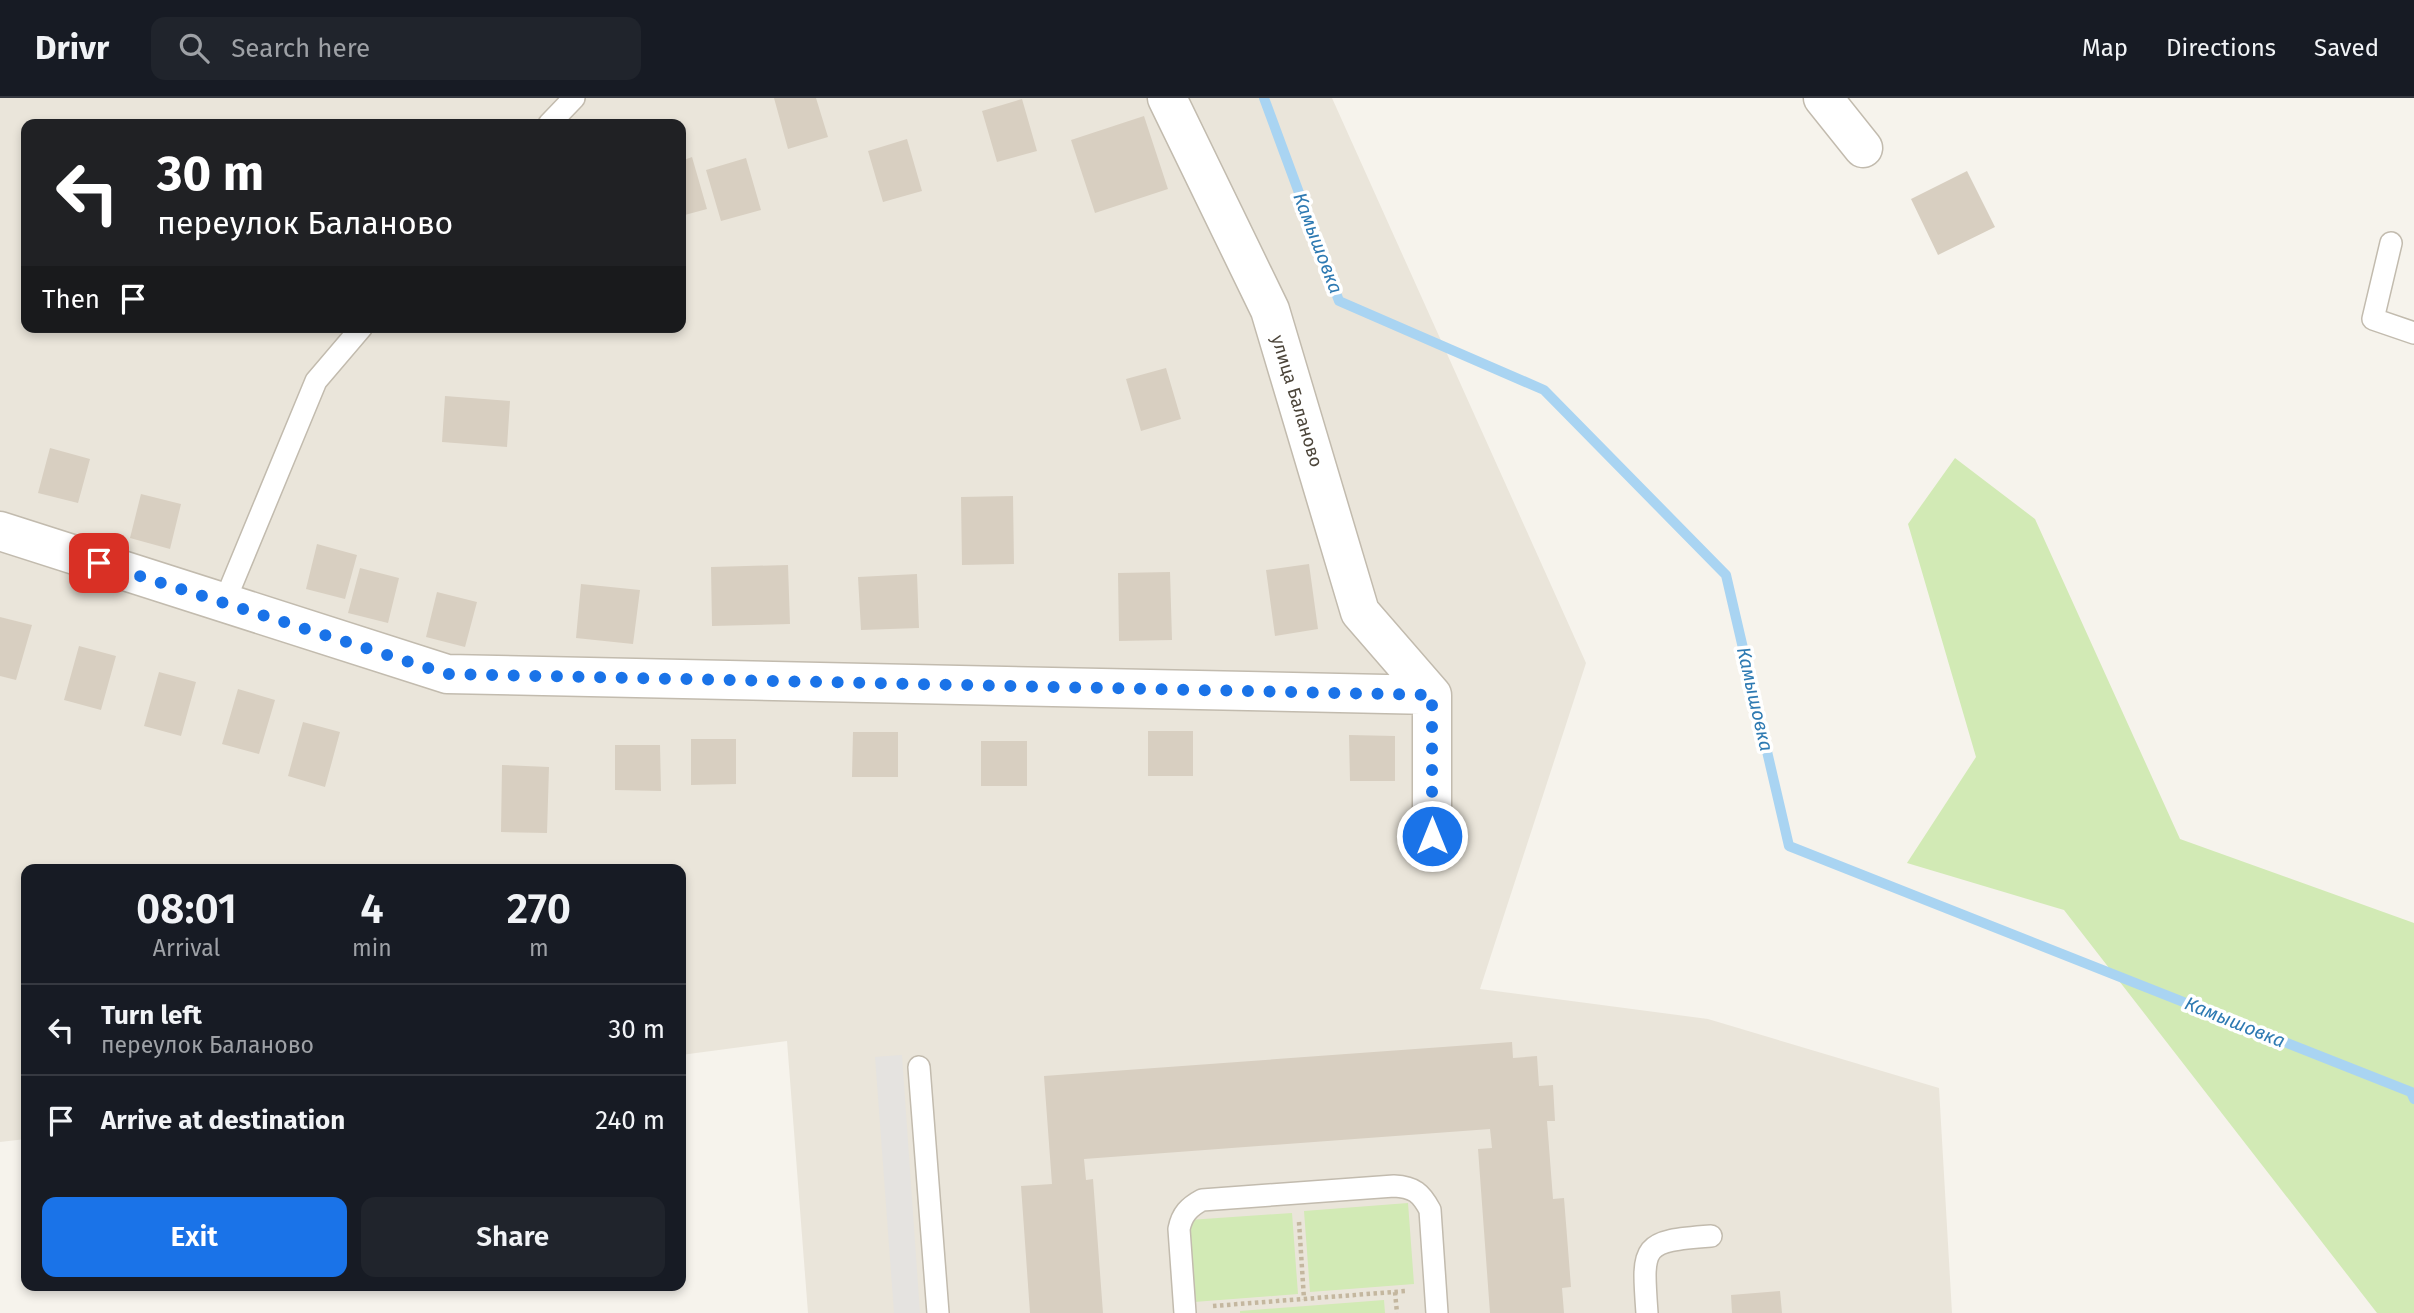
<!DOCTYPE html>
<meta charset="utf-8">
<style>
body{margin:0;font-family:"Fira Sans",sans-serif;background:#20242c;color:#f1f3f6;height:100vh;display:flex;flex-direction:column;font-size:26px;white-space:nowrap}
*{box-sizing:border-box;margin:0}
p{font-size:23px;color:#9ea1a6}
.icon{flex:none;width:38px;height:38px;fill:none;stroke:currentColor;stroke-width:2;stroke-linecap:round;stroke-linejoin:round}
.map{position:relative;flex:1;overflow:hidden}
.details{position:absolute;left:21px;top:766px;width:665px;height:427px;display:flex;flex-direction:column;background:#171b24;border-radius:14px;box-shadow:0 4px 10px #0003}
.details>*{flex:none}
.top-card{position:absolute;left:21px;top:21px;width:665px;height:214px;border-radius:14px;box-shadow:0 4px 10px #0003;background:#202124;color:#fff;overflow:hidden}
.pin{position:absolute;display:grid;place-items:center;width:60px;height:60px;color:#fff;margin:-30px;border-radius:14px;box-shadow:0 4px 10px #0006}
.me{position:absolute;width:77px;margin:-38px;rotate:0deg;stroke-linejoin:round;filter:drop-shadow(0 0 5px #0008)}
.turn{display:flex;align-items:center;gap:24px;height:147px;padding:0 21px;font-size:32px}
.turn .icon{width:91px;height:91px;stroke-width:2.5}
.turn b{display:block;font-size:49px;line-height:60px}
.then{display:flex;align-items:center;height:66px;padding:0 21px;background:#0003;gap:14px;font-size:26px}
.eta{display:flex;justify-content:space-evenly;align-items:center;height:119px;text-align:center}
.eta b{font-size:42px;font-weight:600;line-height:49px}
.action{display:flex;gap:14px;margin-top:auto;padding:14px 21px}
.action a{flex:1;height:80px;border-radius:14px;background:#1a73e8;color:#fff;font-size:28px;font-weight:600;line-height:80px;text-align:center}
.action a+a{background:#20242c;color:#f1f3f6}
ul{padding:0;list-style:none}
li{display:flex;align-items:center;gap:21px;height:91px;padding:0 21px;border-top:2px solid #363941}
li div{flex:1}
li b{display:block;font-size:26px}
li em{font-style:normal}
header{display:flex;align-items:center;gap:42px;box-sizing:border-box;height:98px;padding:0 35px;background:#171b24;border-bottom:2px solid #363941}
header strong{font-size:33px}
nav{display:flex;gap:38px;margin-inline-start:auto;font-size:24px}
.search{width:490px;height:63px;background:#20242c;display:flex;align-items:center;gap:18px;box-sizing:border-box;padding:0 24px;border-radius:14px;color:#9ea1a6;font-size:26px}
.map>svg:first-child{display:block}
.residential{fill:#eae5da;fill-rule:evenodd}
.green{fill:#d2eab5}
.parking{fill:#e5e3e0}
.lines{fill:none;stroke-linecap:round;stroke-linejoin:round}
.stream{stroke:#a9d4f2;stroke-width:10}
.building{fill:#d8cfc1}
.lane-casing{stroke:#c2bbae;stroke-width:24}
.street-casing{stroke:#c2bbae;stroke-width:41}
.path{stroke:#c4b79f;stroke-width:4.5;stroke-dasharray:3.5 3.5;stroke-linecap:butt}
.lane{stroke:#fff;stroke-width:21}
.street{stroke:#fff;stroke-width:38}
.route{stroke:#1a73e8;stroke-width:12;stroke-dasharray:0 21.6}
.labels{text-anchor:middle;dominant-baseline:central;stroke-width:7;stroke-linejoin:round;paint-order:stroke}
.street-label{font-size:18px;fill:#4b4439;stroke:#fff}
.water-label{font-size:19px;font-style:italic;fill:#2e7ab2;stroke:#fff}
</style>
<header>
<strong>Drivr</strong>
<div class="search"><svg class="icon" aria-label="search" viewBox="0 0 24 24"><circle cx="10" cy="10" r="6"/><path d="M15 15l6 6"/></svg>Search here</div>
<nav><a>Map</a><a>Directions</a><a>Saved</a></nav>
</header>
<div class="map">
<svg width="2414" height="1215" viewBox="0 0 2414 1215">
<rect width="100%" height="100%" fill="#f6f3ec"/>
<path class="residential" d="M0 0H1332L1586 565 1480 891 1708 921 1939 990 1952 1215H808L787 943 681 957V772H26V1041L0 1044ZM26 26H681V229H26Z"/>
<path class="green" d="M1955 360 2035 421 2180 741 2414 825V1215H2377L2064 812 1907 765 1976 659 1908 426Z
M1408 1105 1414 1186 1310 1194 1304 1113Z
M1292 1115 1298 1196 1194 1204 1189 1122Z
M1384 1202 1385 1215H1240V1213Z"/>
<path class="parking" d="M902 957 920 1215H894L875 959Z"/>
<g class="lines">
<path class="stream" d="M1264 0 1339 203 1544 292 1726 477 1789 748 2411 994 2414 1001"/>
</g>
<path class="building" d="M774 0H816L828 39 788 51Z
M1022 1 1037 53 997 64 982 13Z
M1144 18 1168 91 1095 115 1071 42Z
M907 41 922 93 883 104 868 53Z
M692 59 707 111 681 118V63Z
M746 60 761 112 721 123 706 72Z
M1967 73 1995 129 1938 157 1911 101Z
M1166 270 1181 321 1141 333 1126 281Z
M445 298 510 303 507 349 442 344Z
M50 350 90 361 78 405 38 395Z
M141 396 181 406 170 451 130 440Z
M1013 398 1014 466 962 467 961 399Z
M317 446 357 457 345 501 306 491Z
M1309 466 1318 531 1275 538 1266 472Z
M788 467 790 526 712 528 711 469Z
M360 470 399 480 388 525 348 515Z
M1170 474 1172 542 1119 543 1118 475Z
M917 476 919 530 861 532 858 479Z
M581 486 640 492 633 546 576 540Z
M437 494 477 504 465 549 426 539Z
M0 519 32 527 16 582 0 578Z
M79 548 116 558 101 612 64 602Z
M159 574 196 584 181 638 144 628Z
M238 591 275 602 259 656 222 646Z
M303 624 340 634 325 689 288 678Z
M1148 633H1193V678H1148Z
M853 634H898V679H852Z
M1349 637 1395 638V683H1350Z
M691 641H736V686L691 687Z
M981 643H1027V688H981Z
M615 647H660L661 693 615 692Z
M502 667 549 669 547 735 501 734Z
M1512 944 1513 960 1537 958 1539 988 1553 987 1555 1023H1547L1553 1101 1564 1100 1571 1189 1562 1190 1564 1215H1490L1478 1051 1492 1050 1490 1031 1084 1061 1086 1082 1093 1081 1103 1215H1030L1021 1088 1052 1086 1044 978Z
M1780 1193 1782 1215H1732L1731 1197Z"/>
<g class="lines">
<g class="lane-casing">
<path id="lane" d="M549 26 574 0
M2391 145 2373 221 2414 235
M224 505 316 283 362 229
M919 969 938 1215
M1185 1215 1179 1131C1182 1116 1189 1109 1202 1102L1394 1088C1414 1089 1421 1095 1430 1112L1437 1215
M1647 1215C1642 1147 1641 1143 1711 1138"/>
</g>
<g class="street-casing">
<path id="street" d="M1167 0 1270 212 1360 514 1432 597
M1823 0 1863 50
M0 433 447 576 1432 597
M1432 738V597"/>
</g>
<path class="path" d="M1299 1124 1304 1201
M1395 1194 1397 1215
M1213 1208 1406 1193"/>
<use href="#lane" class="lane"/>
<use href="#street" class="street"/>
</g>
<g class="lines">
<path class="route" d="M99 465 447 576 1432 597V738"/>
</g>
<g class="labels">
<g class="street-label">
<text transform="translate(1297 303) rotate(73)">улица Баланово</text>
</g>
<g class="water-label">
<text transform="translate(1318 145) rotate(69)">Камышовка</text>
<text transform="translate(1755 601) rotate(77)">Камышовка</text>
<text transform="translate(2235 924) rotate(22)">Камышовка</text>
</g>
</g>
</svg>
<div class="pin" style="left:99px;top:465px;background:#d93025"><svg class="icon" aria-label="arrive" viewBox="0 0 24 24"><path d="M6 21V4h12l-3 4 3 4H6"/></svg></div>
<svg class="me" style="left:1432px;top:738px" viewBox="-20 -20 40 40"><circle r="17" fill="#1a73e8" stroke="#fff" stroke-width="3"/><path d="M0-11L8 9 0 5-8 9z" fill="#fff"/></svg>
<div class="top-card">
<div class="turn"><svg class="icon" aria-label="left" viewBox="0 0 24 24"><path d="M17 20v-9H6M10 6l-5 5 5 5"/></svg><div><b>30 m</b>переулок Баланово</div></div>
<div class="then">Then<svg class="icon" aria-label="arrive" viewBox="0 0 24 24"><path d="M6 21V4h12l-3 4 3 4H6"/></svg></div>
</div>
<section class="details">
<div class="eta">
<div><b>08:01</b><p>Arrival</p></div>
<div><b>4</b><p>min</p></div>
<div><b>270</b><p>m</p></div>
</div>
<ul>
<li><svg class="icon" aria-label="left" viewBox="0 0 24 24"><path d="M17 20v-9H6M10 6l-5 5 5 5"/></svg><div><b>Turn left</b><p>переулок Баланово</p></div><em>30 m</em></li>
<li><svg class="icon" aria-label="arrive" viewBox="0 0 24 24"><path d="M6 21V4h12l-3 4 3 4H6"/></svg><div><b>Arrive at destination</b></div><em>240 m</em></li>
</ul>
<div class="action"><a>Exit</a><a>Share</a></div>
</section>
</div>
